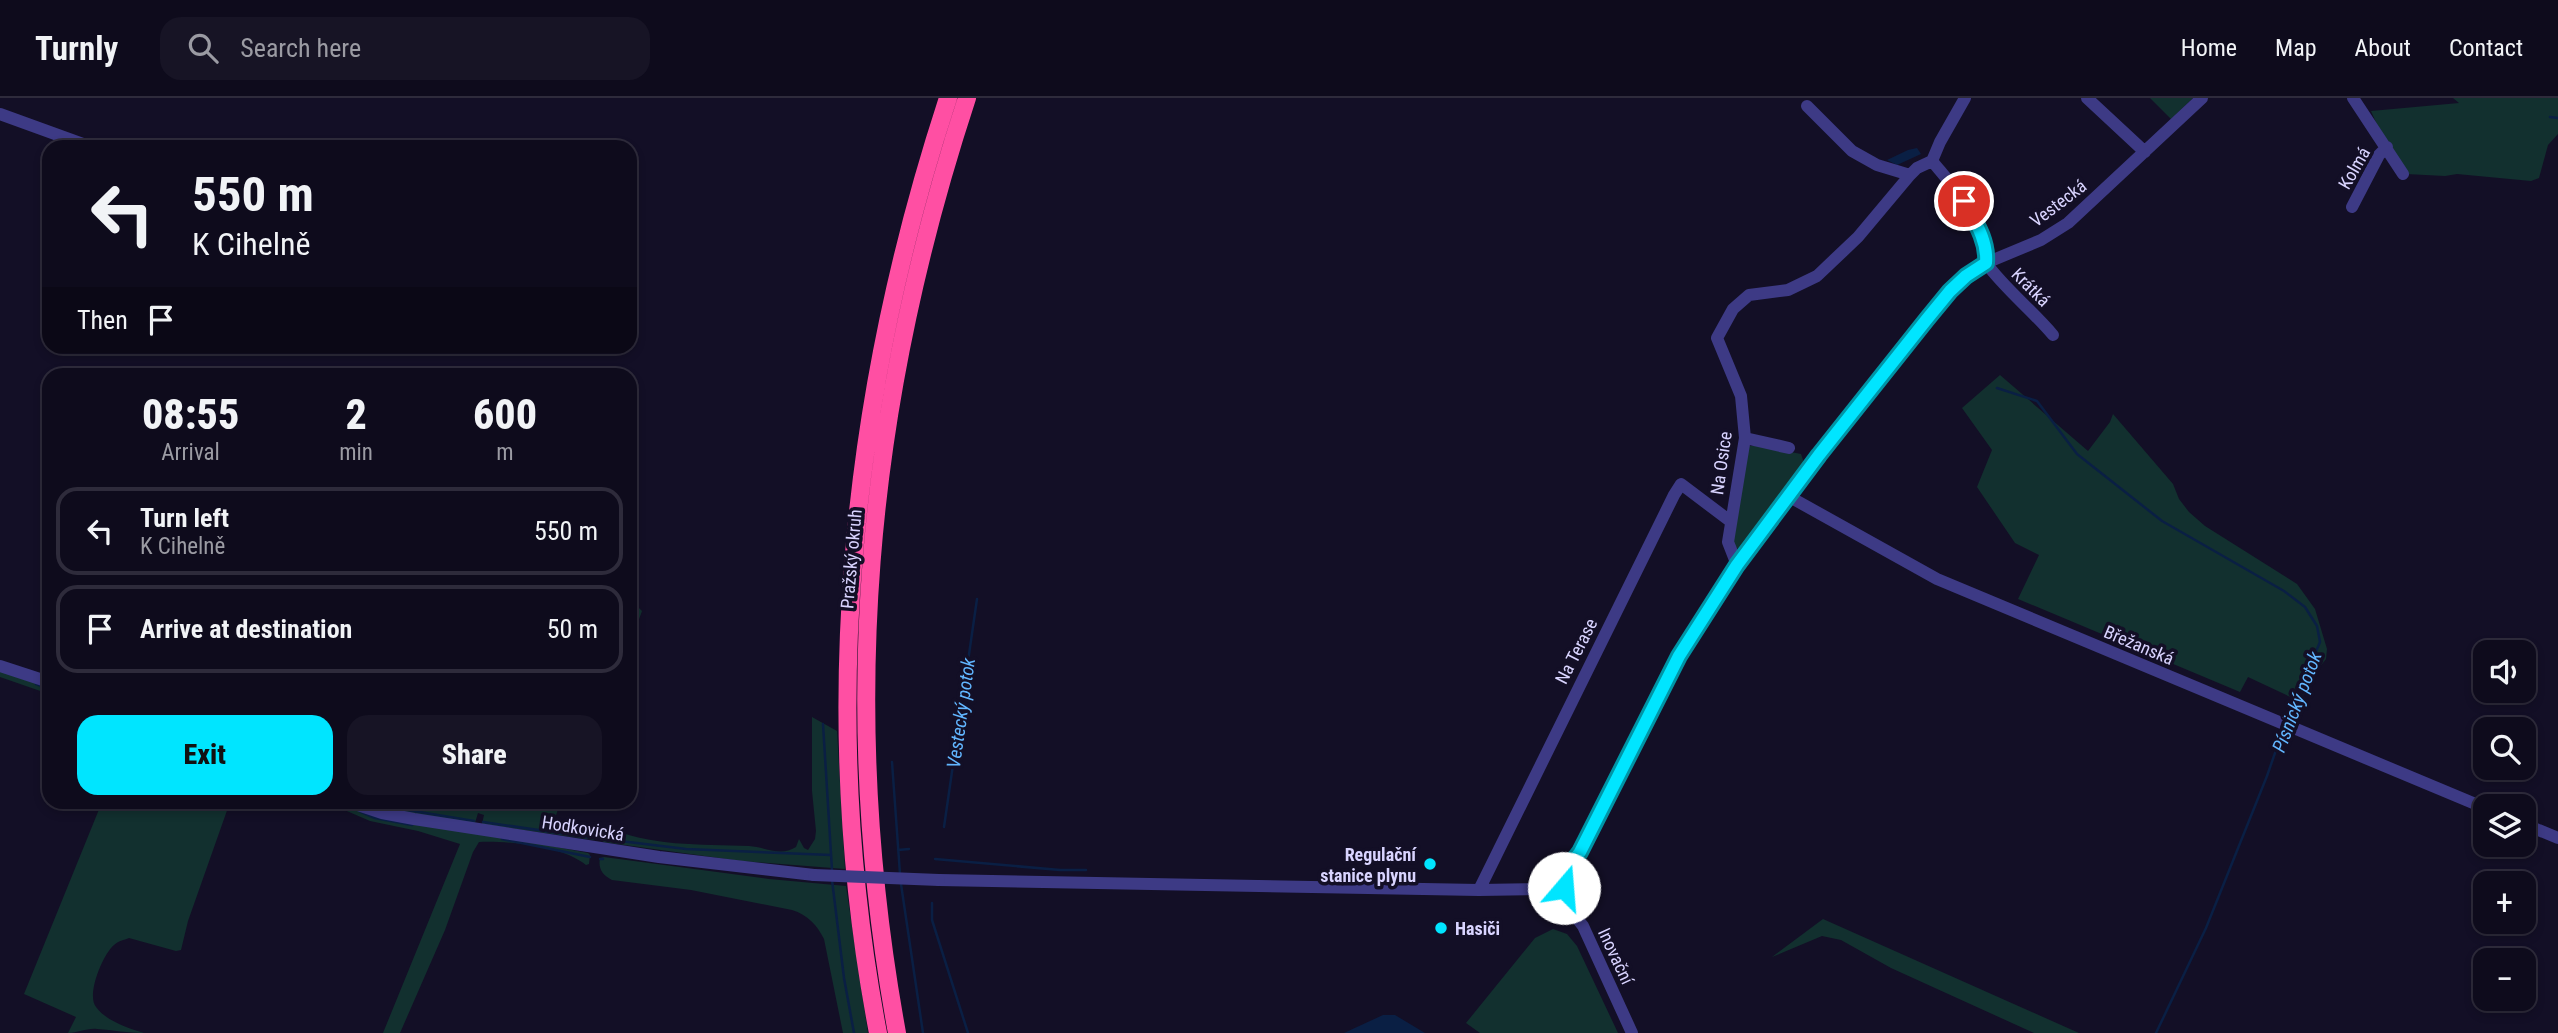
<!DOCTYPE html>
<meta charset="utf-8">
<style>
body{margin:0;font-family:"Roboto Condensed",sans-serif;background:#171425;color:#f1f3f6;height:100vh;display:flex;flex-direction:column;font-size:26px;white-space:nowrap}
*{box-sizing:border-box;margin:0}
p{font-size:23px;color:#9b9ba3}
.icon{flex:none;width:38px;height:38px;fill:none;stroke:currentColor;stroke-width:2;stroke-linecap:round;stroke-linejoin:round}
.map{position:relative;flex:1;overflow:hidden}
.details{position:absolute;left:42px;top:270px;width:595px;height:441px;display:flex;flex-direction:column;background:#0e0b1c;border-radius:21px;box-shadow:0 4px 10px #0003,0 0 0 2px #2e2b3b}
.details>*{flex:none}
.guide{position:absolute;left:42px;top:42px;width:595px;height:214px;border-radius:21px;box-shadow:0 4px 10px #0003,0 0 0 2px #2e2b3b;background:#0e0b1c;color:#f1f3f6;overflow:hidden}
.tools{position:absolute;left:2473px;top:542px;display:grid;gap:14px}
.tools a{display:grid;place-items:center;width:63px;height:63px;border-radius:14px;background:#0e0b1c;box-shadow:0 4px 10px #0003,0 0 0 2px #2e2b3b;font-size:35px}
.pin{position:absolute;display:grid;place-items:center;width:60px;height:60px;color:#fff;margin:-30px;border:4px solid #fff;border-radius:50%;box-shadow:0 2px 7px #0007}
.me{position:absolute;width:77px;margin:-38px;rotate:18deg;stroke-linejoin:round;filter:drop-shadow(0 0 5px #0008)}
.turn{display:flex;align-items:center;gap:24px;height:147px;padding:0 35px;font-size:32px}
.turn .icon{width:91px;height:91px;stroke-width:2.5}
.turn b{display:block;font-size:49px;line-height:60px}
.then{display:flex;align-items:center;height:66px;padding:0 35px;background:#0003;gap:14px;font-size:26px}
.eta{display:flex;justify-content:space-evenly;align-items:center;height:119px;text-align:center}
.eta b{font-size:42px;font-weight:800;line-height:49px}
.primary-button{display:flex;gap:14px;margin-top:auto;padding:14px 35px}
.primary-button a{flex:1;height:80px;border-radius:21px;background:#00e5ff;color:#111;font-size:28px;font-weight:800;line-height:80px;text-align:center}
.primary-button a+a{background:#171425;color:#f1f3f6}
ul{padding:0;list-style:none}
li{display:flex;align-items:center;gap:21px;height:88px;margin:0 14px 10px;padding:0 21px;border:4px solid #2e2b3b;border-radius:21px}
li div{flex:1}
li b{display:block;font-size:26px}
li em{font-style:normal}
header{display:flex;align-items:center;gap:42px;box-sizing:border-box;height:98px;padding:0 35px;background:#0e0b1c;border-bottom:2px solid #2e2b3b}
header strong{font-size:33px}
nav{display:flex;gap:38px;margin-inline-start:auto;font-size:24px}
.search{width:490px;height:63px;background:#171425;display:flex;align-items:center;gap:18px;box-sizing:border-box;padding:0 24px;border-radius:21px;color:#9b9ba3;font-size:26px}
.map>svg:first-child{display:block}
.green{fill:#12302f}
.water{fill:#0a1f44}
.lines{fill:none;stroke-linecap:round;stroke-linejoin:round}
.stream{stroke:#0a1f44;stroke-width:2.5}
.minor{stroke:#3d3a85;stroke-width:12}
.highway{stroke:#ff4fa3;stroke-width:18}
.minor-bridge{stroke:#3d3a85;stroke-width:12}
.route-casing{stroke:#0095a6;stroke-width:18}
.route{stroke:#00e5ff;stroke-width:12}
.poi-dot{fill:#00e5ff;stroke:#130f26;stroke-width:2.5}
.labels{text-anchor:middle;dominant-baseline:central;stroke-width:7;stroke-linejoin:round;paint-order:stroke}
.street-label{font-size:18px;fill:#d9d4ff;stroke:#130f26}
.poi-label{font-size:18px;font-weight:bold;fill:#d9d4ff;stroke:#130f26;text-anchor:end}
.water-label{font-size:19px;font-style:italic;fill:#62b6ff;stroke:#130f26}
</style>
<header>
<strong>Turnly</strong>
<div class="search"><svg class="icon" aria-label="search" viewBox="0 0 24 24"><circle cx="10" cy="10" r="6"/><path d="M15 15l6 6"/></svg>Search here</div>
<nav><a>Home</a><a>Map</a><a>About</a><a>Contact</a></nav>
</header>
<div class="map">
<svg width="2558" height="935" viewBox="0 0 2558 935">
<rect width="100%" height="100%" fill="#130f26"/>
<path class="green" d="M2150 0H2193L2171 21Z
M2453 0H2558V36L2548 47 2539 80 2531 83 2457 76 2445 78 2406 76 2378 29 2371 13 2459 5Z
M2000 277 2088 353 2110 324 2113 316 2173 386 2179 401 2189 414 2205 428 2297 486 2315 511 2327 551 2326 561 2309 583 2301 604 2248 579 2240 594 2018 501 2039 457 2015 445 1977 389 1992 352 1962 310Z
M1749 348H1759L1801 356 1804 365 1744 449 1738 451 1734 448 1732 441Z
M630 501 642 513 630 546Z
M0 572 49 589V596L0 579Z
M812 619 837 633 845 771 741 763 603 744 604 728C651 749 699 746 749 748 766 749 780 759 796 749L799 741 804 750 808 752 815 741 816 733 812 693Z
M102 704H230L188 823 181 852 176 853 129 840C124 842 118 843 114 847 103 856 86 897 96 909 106 923 128 930 144 935 128 935 113 932 97 931 87 930 78 935 68 935L76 919 24 896Z
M326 704H339L353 710 588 755 590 757 589 766 586 767C561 747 510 743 479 744L473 754 445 832 400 935H383L460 746 418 733 370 723Z
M360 704H560L552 731C572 730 569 738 593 728L594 742 482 726 484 717 478 715 475 725 418 717Z
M604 759 769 781 846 788 868 935H843L824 841C817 827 808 817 792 812L691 792 612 782C602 777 598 770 600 760Z
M1823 821 2079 935H2034L1891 870 1841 842 1822 838 1772 859Z
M1553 831 1567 836 1577 848 1618 935H1480L1466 925 1535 840Z"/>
<path class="water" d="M1917 50 1921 56 1897 67 1887 62 1908 52Z
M1383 917H1395L1425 935H1344Z"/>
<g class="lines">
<path class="stream" d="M2550 19 2558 20
M1997 290 2037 303 2077 356 2162 423 2284 493 2305 509 2317 528 2320 544 2287 623
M36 586 49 591
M823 626 832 772
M892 664 900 776
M335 704 345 708
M377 707 474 723
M361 714 375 720 412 727
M483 724 593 740
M944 729 977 501
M502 741 590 759
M604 741 686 751 831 757
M898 752 909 751
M600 761H603
M935 761 1060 772H1086
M832 782 844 880 854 935
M901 786 923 935
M932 805V822L968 935
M2156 935 2206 830 2267 678 2283 632"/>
<path class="minor" d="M2087 0 2145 54
M2353 0 2403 76
M1807 8 1852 53 1877 67 1910 77 1917 70 1932 63
M0 16 91 49
M1932 63C1954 90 1990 127 1986 165 2005 191 2032 212 2053 237
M1932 63 1940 44 1965 0
M2352 109 2379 57 2387 49
M1745 340 1789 350
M1788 398 1937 481 2485 710
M1737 467 1728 444 1745 340 1741 298 1717 240 1733 211 1749 197 1788 192 1817 178 1858 139 1910 77
M0 568 49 584
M349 704 382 715 414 721 659 759 814 777
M2524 726 2558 740
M939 782 1479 792 1542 791
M1559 782 1580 754 1679 558 1737 467 1819 357 1927 221 1966 178 1986 165 2041 142 2068 125 2202 0
M1542 791C1543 802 1553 806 1561 800
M1479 792 1674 397 1681 386 1730 423
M1561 800 1583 828 1632 935"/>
<path class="highway" d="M878 935C818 621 849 302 948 0
M897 935C838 613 865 310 967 0"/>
<path class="minor-bridge" d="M814 777 939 782"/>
</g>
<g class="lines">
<g class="route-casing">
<path id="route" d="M1564 790 1559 782 1580 754 1679 558 1737 467 1819 357 1927 221 1950 193 1966 178 1986 165C1988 142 1974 122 1964 103"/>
</g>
<use href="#route" class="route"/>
</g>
<g class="poi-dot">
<circle cx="1430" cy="766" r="7"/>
<circle cx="1441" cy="830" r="7"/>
</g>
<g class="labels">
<g class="street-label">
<text transform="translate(2354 70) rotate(-60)">Kolmá</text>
<text transform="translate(2058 105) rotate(-37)">Vestecká</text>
<text transform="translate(2031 189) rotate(45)">Krátká</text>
<text transform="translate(1721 365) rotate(-82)">Na Osice</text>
<text transform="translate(851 461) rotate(-85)">Pražský okruh</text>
<text transform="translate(2139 547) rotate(23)">Břežanská</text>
<text transform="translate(1576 553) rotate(-63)">Na Terase</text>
<text transform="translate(583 730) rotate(9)">Hodkovická</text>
<text transform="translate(1616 858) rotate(65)">Inovační</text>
</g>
<g class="poi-label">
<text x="1416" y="756">Regulační<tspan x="1416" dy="21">stanice plynu</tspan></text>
<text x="1455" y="830" text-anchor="start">Hasiči</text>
</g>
<g class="water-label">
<text transform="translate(2297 604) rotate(-69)">Písnický potok</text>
<text transform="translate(961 615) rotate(-82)">Vestecký potok</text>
</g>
</g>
</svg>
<div class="tools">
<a><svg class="icon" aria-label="sound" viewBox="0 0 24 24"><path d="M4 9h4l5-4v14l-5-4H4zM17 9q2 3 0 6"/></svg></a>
<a><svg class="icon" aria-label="search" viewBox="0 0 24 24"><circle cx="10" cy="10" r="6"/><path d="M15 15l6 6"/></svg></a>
<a><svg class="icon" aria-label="layers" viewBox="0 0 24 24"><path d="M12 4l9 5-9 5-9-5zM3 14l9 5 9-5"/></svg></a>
<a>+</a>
<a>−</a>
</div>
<div class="pin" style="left:1964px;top:103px;background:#d93025"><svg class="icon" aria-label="arrive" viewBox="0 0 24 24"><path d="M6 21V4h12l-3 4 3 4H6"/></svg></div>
<svg class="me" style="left:1564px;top:790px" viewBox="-20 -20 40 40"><circle r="19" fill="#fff"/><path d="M0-13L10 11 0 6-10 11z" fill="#00e5ff"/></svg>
<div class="guide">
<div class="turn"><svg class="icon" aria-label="left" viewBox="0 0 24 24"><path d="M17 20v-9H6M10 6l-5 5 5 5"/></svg><div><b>550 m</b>K Cihelně</div></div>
<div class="then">Then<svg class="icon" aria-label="arrive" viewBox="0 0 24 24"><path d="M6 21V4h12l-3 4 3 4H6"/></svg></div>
</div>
<section class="details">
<div class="eta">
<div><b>08:55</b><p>Arrival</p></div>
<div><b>2</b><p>min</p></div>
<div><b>600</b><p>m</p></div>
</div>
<ul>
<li><svg class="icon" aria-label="left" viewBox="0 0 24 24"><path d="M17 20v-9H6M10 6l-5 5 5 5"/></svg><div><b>Turn left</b><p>K Cihelně</p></div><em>550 m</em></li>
<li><svg class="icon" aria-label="arrive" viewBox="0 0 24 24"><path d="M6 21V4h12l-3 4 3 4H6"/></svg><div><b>Arrive at destination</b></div><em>50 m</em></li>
</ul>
<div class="primary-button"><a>Exit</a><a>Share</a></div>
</section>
</div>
